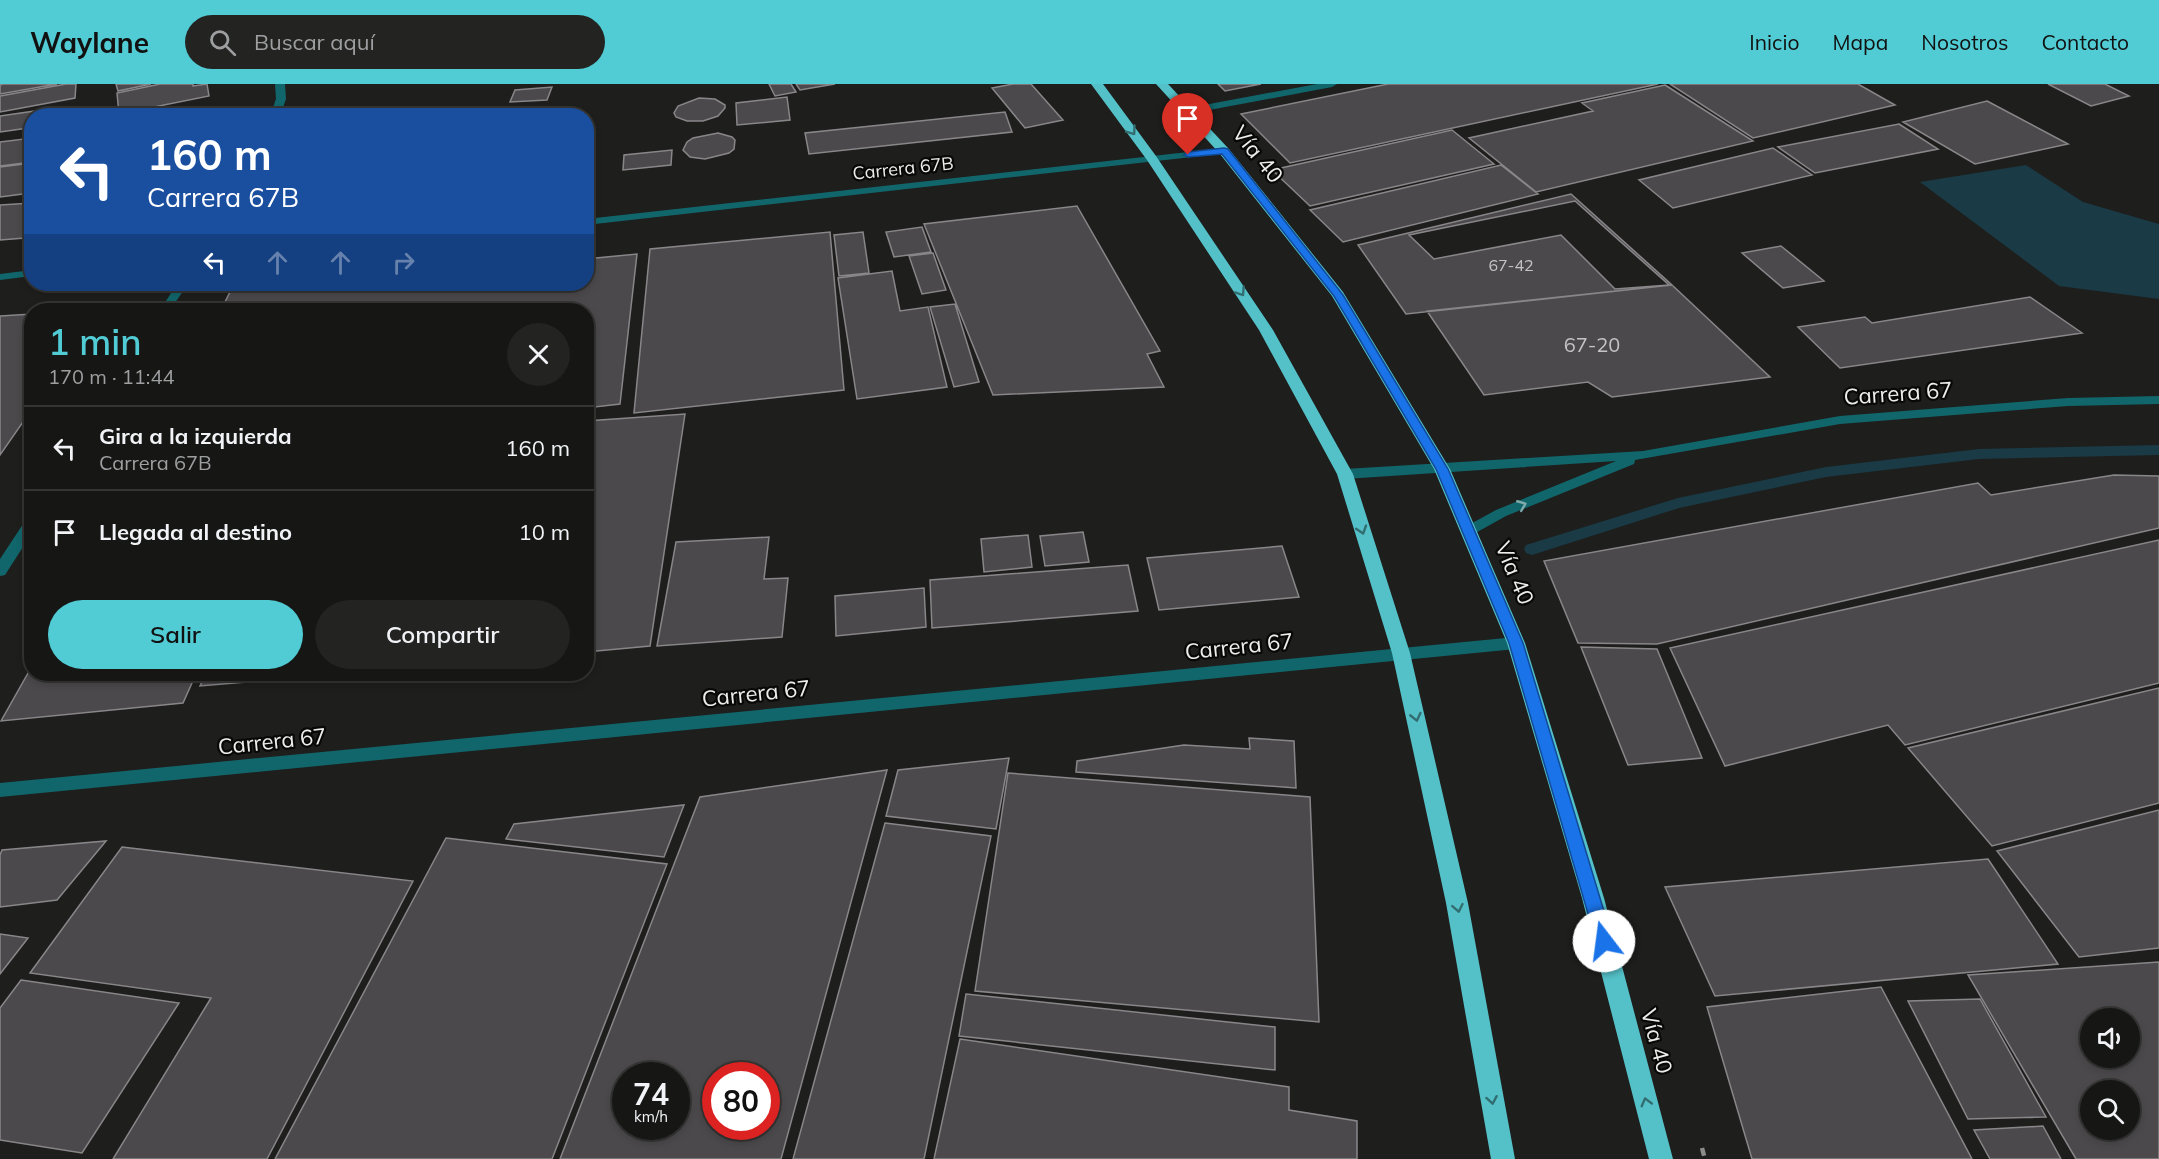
<!DOCTYPE html>
<html lang="es">
<meta charset="utf-8">
<style>
body{margin:0;font-family:Mulish,sans-serif;background:#232322;color:#f1f3f6;height:100vh;display:flex;flex-direction:column;font-size:22px;white-space:nowrap}
*{box-sizing:border-box;margin:0}
p{font-size:20px;color:#9e9fa0}
.icon{flex:none;width:33px;height:33px;fill:none;stroke:currentColor;stroke-width:2;stroke-linecap:round;stroke-linejoin:round}
.map{position:relative;flex:1;overflow:hidden}
.drawer{position:absolute;left:24px;top:219px;width:570px;height:378px;display:flex;flex-direction:column;background:#161615;border-radius:24px;box-shadow:0 3px 9px #0003,0 0 0 2px #353534}
.drawer>*{flex:none}
.guide{position:absolute;left:24px;top:24px;width:570px;height:183px;border-radius:24px;box-shadow:0 3px 9px #0003,0 0 0 2px #353534;background:#1a4fa0;color:#fff;overflow:hidden}
.tools{position:absolute;left:2080px;top:924px;display:grid;gap:12px}
.tools a{display:grid;place-items:center;width:60px;height:60px;border-radius:50%;background:#161615;box-shadow:0 3px 9px #0003,0 0 0 2px #353534;font-size:30px}
.speed{position:absolute;left:612px;top:978px;display:flex;gap:12px;font-size:30px;font-weight:700;text-align:center}
.speed>*{display:grid;place-content:center;width:78px;height:78px;border-radius:50%;background:#161615;box-shadow:0 3px 9px #0003,0 0 0 2px #353534;line-height:1}
.speed small{font-size:15px;font-weight:400}
.speed .limit{border:9px solid #d22;background:#fff;color:#111}
.pin{position:absolute;display:grid;place-items:center;width:51px;height:51px;color:#fff;margin:-62px -26px;border-radius:50% 50% 50% 0;rotate:-45deg;box-shadow:0 0 6px #0007}
.pin .icon{rotate:45deg}
.me{position:absolute;width:66px;margin:-33px;rotate:345deg;stroke-linejoin:round;filter:drop-shadow(0 0 4px #0008)}
.turn{display:flex;align-items:center;gap:21px;height:126px;padding:0 24px;font-size:27px}
.turn .icon{width:78px;height:78px;stroke-width:2.5}
.turn b{display:block;font-size:42px;line-height:51px}
.lanes{display:flex;align-items:center;height:57px;padding:0 24px;background:#0003;justify-content:center;gap:30px;direction:ltr}
.lanes .off{opacity:.35}
.round{display:grid;place-items:center;flex:none;width:63px;height:63px;border-radius:32px;background:#232322}
.headline{display:flex;align-items:center;justify-content:space-between;height:102px;padding:0 24px}
h1{font-size:36px;font-weight:600;line-height:45px;color:#51ccd4}
.button{display:flex;gap:12px;margin-top:auto;padding:12px 24px}
.button a{flex:1;height:69px;border-radius:36px;background:#51ccd4;color:#111;font-size:24px;font-weight:600;line-height:69px;text-align:center}
.button a+a{background:#232322;color:#f1f3f6}
ul{padding:0;list-style:none}
li{display:flex;align-items:center;gap:18px;height:84px;padding:0 24px;border-top:2px solid #353534}
li div{flex:1}
li b{display:block;font-size:22px}
li em{font-style:normal}
header{display:flex;align-items:center;gap:36px;box-sizing:border-box;height:84px;padding:0 30px;background:#51ccd4;color:#111}
header strong{font-size:28px}
nav{display:flex;gap:33px;margin-inline-start:auto;font-size:21px}
.search{width:420px;height:54px;background:#232322;display:flex;align-items:center;gap:15px;box-sizing:border-box;padding:0 21px;border-radius:33px;color:#9e9fa0;font-size:22px}
.map>svg:first-child{display:block}
.water{fill:#1a3a45}
.lines{fill:none;stroke-linecap:round;stroke-linejoin:round}
.stream{fill:#1a3a45;fill-rule:evenodd}
.building{fill:#4b494b;stroke:#898689;stroke-width:1.5;fill-rule:evenodd}
.path{stroke:#8c8c8b;stroke-width:4.5;stroke-dasharray:8 4;stroke-linecap:butt}
.lane{fill:#11666b;fill-rule:evenodd}
.street{fill:#11666b;fill-rule:evenodd}
.highway{fill:#54c1c8;fill-rule:evenodd}
.oneway{stroke:#326e71}
.oneway2{stroke:#7faaac}
.route{fill:#1a73e8;stroke:#114b97;stroke-width:1.5}
.labels{text-anchor:middle;dominant-baseline:central;stroke-width:4.5;stroke-linejoin:round;paint-order:stroke}
.far-number-label{font-size:16px;fill:#c4c4c4}
.far-street-label{font-size:18px;fill:#ededec;stroke:#080807}
.number-label{font-size:20px;fill:#c4c4c4}
.street-label{font-size:22px;fill:#ededec;stroke:#080807}
</style>
<header>
<strong>Waylane</strong>
<div class="search"><svg class="icon" aria-label="search" viewBox="0 0 24 24"><circle cx="10" cy="10" r="6"/><path d="M15 15l6 6"/></svg>Buscar aquí</div>
<nav><a>Inicio</a><a>Mapa</a><a>Nosotros</a><a>Contacto</a></nav>
</header>
<div class="map">
<svg width="2159" height="1075" viewBox="0 0 2159 1075">
<rect width="100%" height="100%" fill="#1e1e1c"/>
<path class="water" d="M2026 81 2083 118 2159 140V215L2059 202 1920 98Z"/>
<g class="lines">
<path class="stream" d="M2159 361V371L1979 375 1826 393 1679 424 1532 471 1526 469 1524 465 1526 461 1678 414 1826 383 1979 365Z"/>
</g>
<path class="building" d="M3 0H57L0 10V1Z
M66 0H76L75 14 0 28V12Z
M116 0H151L118 7Z
M160 0H193V2L207 0 209 12 119 30 117 9Z
M769 0H791L796 8 775 12Z
M796 0H835L800 6Z
M1013 0H1031L1063 36 1025 44 992 4Z
M1218 0H1261L1225 7Z
M1388 0H1658L1290 79 1241 30Z
M1670 0H1858L1895 21 1753 54Z
M2048 0H2105L2129 12 2091 22Z
M1665 1 1753 57 1536 108 1469 54 1593 27 1582 19Z
M552 3 547 16 510 18 515 6Z
M787 13 790 36 737 41 736 19Z
M699 14 715 15 725 21V24L718 32 703 37H687L676 33 674 29 678 22Z
M1987 17 2068 60 1975 80 1903 38Z
M211 25 207 32H142Z
M35 27 28 44 0 48V32Z
M1005 28 1012 48 809 70 805 49Z
M1899 40 1938 65 1815 89 1778 63Z
M1452 46 1494 80 1310 122 1272 86Z
M718 49 732 53 735 56 734 65 729 69 705 75 690 73 683 66 687 58 693 54Z
M32 54V78L0 82V58Z
M1773 64 1812 91 1673 124 1639 96Z
M672 66 671 81 623 86 624 71Z
M32 79 30 109 0 113V83Z
M1501 81 1538 110 1343 158 1310 126Z
M1571 110 1672 201 1406 230 1358 161Z
M1575 117 1669 201 1615 205 1561 151 1434 175 1409 151Z
M32 119V145L25 154 0 156V121Z
M1077 122 1160 267 1147 270 1164 303 993 311 924 140Z
M922 143 931 168 894 173 886 148Z
M830 148 844 306 634 329 650 165Z
M863 148 869 189 839 192 834 151Z
M1781 162 1824 197 1783 204 1742 169Z
M933 169 946 206 922 210 909 172Z
M637 170 620 320 586 324V226H221L230 208 326 200H586V175Z
M892 187 900 227 928 223 947 303 857 315 838 194Z
M1672 201 1770 293 1612 313 1588 298 1484 311 1427 227Z
M2030 213 2082 249 1840 284 1798 243 1865 233 1872 239Z
M955 220 979 298 954 303 930 223Z
M32 230V325L0 371V232Z
M685 330 650 562 586 568V337Z
M2114 391 2159 392V444L1657 560 1578 559 1544 477 1978 399 1991 411Z
M1083 448 1089 478 1045 482 1040 452Z
M1028 451 1032 483 984 488 981 455Z
M769 453 764 495 788 494 782 553 657 562 676 458Z
M2159 456V599L1905 661 1888 641 1725 682 1670 564Z
M1282 462 1299 513 1159 526 1147 474Z
M1128 481 1138 527 932 544 930 496Z
M924 504 926 543 836 552 835 512Z
M1581 563 1657 565 1702 674 1628 681Z
M32 582V590H196L183 619 1 637Z
M206 590H339L200 602Z
M2159 604V719L1992 762 1908 664Z
M1249 654 1294 657 1296 704 1076 688 1077 677 1184 661 1250 665Z
M1009 674 996 745 886 732 898 686Z
M887 686 781 1075H560L700 713ZM626 992H676V1042H626ZM716 992H766V1042H716Z
M1008 689 1310 713 1319 938 975 907Z
M684 721 664 773 506 755 514 740Z
M2159 726V864L2079 873 1997 767Z
M885 739 991 752 924 1075H793Z
M446 754 667 780 552 1075H275Z
M106 757 57 816 0 823V771L2 766Z
M122 763 413 797 267 1075H113L211 914 30 889Z
M1988 775 2058 880 1715 912 1665 803Z
M0 850 28 854 0 890Z
M2159 878V1075H2076L1968 891ZM2091 934H2130V974H2091ZM2091 1006H2130V1046H2091Z
M21 896 179 919 82 1069 0 1056V924Z
M1881 903 1972 1075H1752L1707 923Z
M966 910 1275 943V986L959 952Z
M1980 915 2046 1033 1968 1035 1908 917Z
M960 955 1289 1003V1026L1357 1037V1075H934Z
M2043 1042 2061 1075H1990L1974 1046Z"/>
<g class="lines">
<path class="path" d="M1702 1064 1705 1075"/>
<path class="lane" d="M1317 0H1337L1332 3 1188 30 1183 27 1188 24Z"/>
<path class="street" d="M275 0H285L286 15 280 32H270L276 15Z
M1224 64 1228 65V69L586 141V135Z
M32 186V192L0 196V190Z
M177 200H188L170 226H160Z
M2159 312V320L2068 322 1840 340 1635 376 1634 380 1506 432 1470 452 1463 447 1465 443 1496 426 1616 377 1345 395 1338 390 1345 385 1643 367 1840 332 2068 314Z
M32 432V449L5 491 0 492V475L27 434Z
M1516 553 1521 555 1524 559 1521 563 1516 565 0 713V699Z"/>
<path class="highway" d="M1091 0H1103L1156 72 1273 246 1353 390 1410 569 1468 819 1515 1075H1491L1446 819 1392 569 1337 390 1259 246 1147 76Z
M1156 0H1168L1228 64 1343 208 1450 385 1525 559 1604 814 1673 1075H1649L1582 814 1507 559 1434 385 1332 212 1220 70Z"/>
</g>
<defs><path id="oneway-chevron" d="M-2-3.5L2.5 0L-2 3.5" fill="none" stroke-width="1.6" stroke-linecap="round" stroke-linejoin="round" transform="scale(1.5)"/></defs>
<g class="oneway">
<use href="#oneway-chevron" transform="translate(1132 47) rotate(54)"/>
<use href="#oneway-chevron" transform="translate(1241 208) rotate(56)"/>
<use href="#oneway-chevron" transform="translate(1362 446) rotate(72)"/>
<use href="#oneway-chevron" transform="translate(1416 633) rotate(77)"/>
<use href="#oneway-chevron" transform="translate(1458 824) rotate(79)"/>
<use href="#oneway-chevron" transform="translate(1492 1016) rotate(80)"/>
<use href="#oneway-chevron" transform="translate(1646 1018) rotate(-105)"/>
</g>
<use class="oneway2" href="#oneway-chevron" transform="translate(1522 421) rotate(-22)"/>
<path class="route" d="M1224 64 1228 65 1343 211 1448 385 1523 559 1613 857 1610 863 1604 865 1598 863 1596 857 1509 559 1436 385 1334 212 1222 70 1188 73 1184 71 1188 68Z"/>
<g class="labels">
<g class="far-number-label">
<text x="1511" y="181">67-42</text>
</g>
<g class="far-street-label">
<text transform="translate(903 84) rotate(-6)">Carrera 67B</text>
</g>
<g class="number-label">
<text x="1592" y="260">67-20</text>
</g>
<g class="street-label">
<text transform="translate(1258 70) rotate(51)">Vía 40</text>
<text transform="translate(1898 309) rotate(-4)">Carrera 67</text>
<text transform="translate(1515 489) rotate(67)">Vía 40</text>
<text transform="translate(1239 562) rotate(-6)">Carrera 67</text>
<text transform="translate(756 609) rotate(-6)">Carrera 67</text>
<text transform="translate(272 657) rotate(-6)">Carrera 67</text>
<text transform="translate(1657 957) rotate(75)">Vía 40</text>
</g>
</g>
</svg>
<div class="tools">
<a><svg class="icon" aria-label="sound" viewBox="0 0 24 24"><path d="M4 9h4l5-4v14l-5-4H4zM17 9q2 3 0 6"/></svg></a>
<a><svg class="icon" aria-label="search" viewBox="0 0 24 24"><circle cx="10" cy="10" r="6"/><path d="M15 15l6 6"/></svg></a>
</div>
<div class="speed"><div>74<small>km/h</small></div><div class="limit">80</div></div>
<div class="pin" style="left:1188px;top:71px;background:#d93025"><svg class="icon" aria-label="arrive" viewBox="0 0 24 24"><path d="M6 21V4h12l-3 4 3 4H6"/></svg></div>
<svg class="me" style="left:1604px;top:857px" viewBox="-20 -20 40 40"><circle r="19" fill="#fff"/><path d="M0-13L10 11 0 6-10 11z" fill="#1a73e8"/></svg>
<div class="guide">
<div class="turn"><svg class="icon" aria-label="left" viewBox="0 0 24 24"><path d="M17 20v-9H6M10 6l-5 5 5 5"/></svg><div><b>160 m</b>Carrera 67B</div></div>
<div class="lanes"><svg class="icon" aria-label="left" viewBox="0 0 24 24"><path d="M17 20v-9H6M10 6l-5 5 5 5"/></svg><svg class="icon off" aria-label="ahead" viewBox="0 0 24 24"><path d="M12 20V5M6 11l6-6 6 6"/></svg><svg class="icon off" aria-label="ahead" viewBox="0 0 24 24"><path d="M12 20V5M6 11l6-6 6 6"/></svg><svg class="icon off" aria-label="right" viewBox="0 0 24 24"><path d="M7 20v-9h11M14 6l5 5-5 5"/></svg></div>
</div>
<section class="drawer">
<div class="headline"><div><h1>1 min</h1><p>170 m · 11:44</p></div><a class="round"><svg class="icon" aria-label="close" viewBox="0 0 24 24"><path d="M6 6l12 12M18 6L6 18"/></svg></a></div>
<ul>
<li><svg class="icon" aria-label="left" viewBox="0 0 24 24"><path d="M17 20v-9H6M10 6l-5 5 5 5"/></svg><div><b>Gira a la izquierda</b><p>Carrera 67B</p></div><em>160 m</em></li>
<li><svg class="icon" aria-label="arrive" viewBox="0 0 24 24"><path d="M6 21V4h12l-3 4 3 4H6"/></svg><div><b>Llegada al destino</b></div><em>10 m</em></li>
</ul>
<div class="button"><a>Salir</a><a>Compartir</a></div>
</section>
</div>
